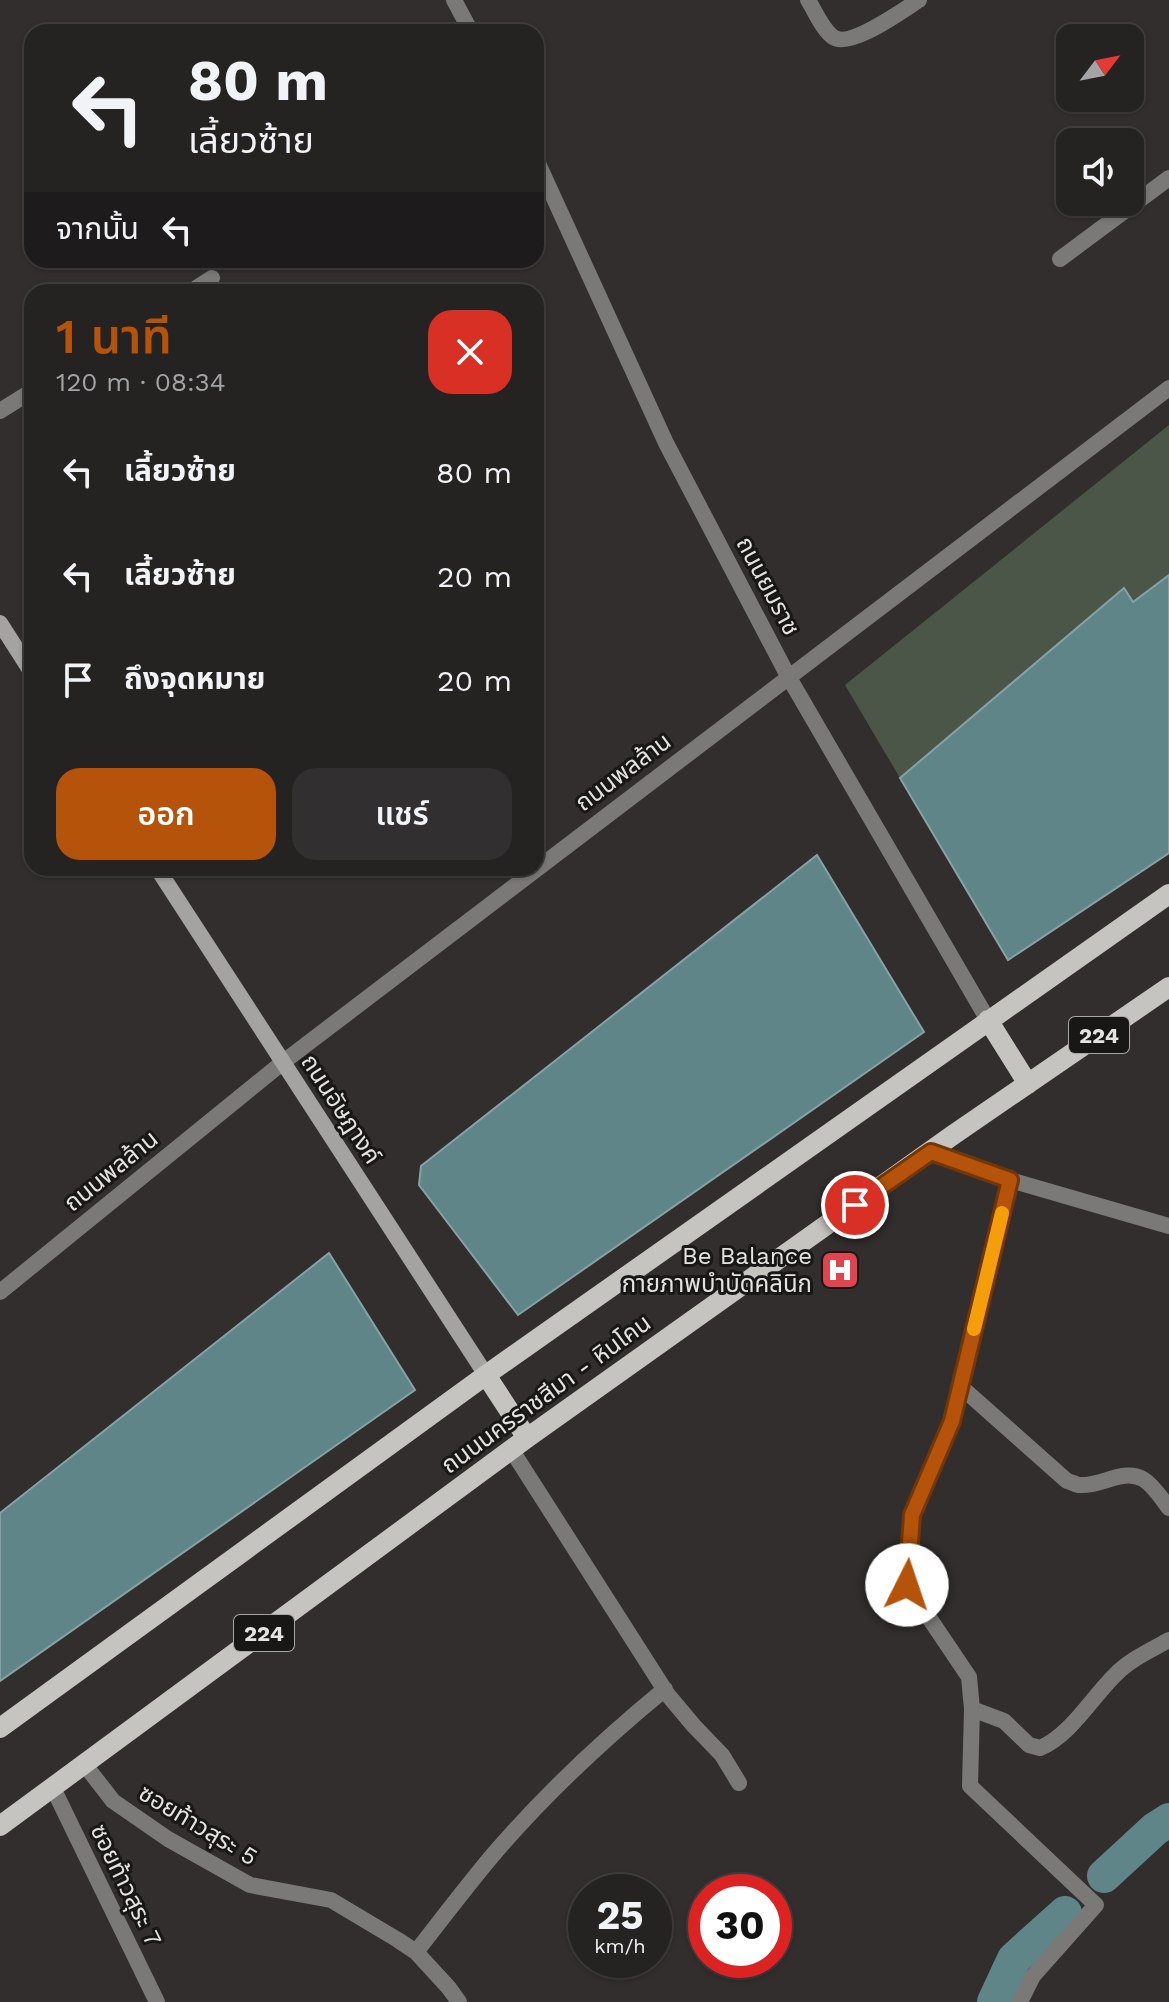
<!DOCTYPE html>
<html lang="th">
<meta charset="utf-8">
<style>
body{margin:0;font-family:"Work Sans","Noto Sans Thai",sans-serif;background:#312f2f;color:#f1f3f6;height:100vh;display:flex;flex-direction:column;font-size:30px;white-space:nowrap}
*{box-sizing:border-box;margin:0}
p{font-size:26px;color:#a3a4a5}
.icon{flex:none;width:44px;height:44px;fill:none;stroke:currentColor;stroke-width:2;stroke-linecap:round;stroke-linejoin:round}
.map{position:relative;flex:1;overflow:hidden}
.panel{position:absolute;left:24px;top:284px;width:520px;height:592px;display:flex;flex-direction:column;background:#252222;border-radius:24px;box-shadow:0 2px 6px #0004,0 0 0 2px #423f40}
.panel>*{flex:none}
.banner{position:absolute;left:24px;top:24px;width:520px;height:244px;border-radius:24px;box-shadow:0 2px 6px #0004,0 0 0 2px #423f40;background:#252222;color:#f1f3f6;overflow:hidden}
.needle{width:52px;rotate:58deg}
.tools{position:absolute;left:1056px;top:24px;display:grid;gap:16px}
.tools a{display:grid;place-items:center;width:88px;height:88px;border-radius:16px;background:#252222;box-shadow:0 2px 6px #0004,0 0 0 2px #423f40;font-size:40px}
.speed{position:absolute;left:568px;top:1874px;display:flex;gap:16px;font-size:40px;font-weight:700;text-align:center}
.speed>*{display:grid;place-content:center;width:104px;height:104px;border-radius:50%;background:#252222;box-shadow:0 2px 6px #0004,0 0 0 2px #423f40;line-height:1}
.speed small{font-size:20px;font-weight:400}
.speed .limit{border:12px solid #d22;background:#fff;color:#111}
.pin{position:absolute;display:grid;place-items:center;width:68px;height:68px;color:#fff;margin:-34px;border:4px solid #fff;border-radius:50%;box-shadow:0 2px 8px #0007}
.me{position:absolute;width:88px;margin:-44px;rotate:4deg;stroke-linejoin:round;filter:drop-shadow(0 0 6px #0008)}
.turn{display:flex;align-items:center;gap:28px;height:168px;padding:0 32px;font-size:36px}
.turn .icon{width:104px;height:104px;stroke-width:2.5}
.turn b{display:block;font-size:56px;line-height:68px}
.then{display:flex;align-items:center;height:76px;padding:0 32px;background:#0003;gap:16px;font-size:30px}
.round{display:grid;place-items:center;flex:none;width:84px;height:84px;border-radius:24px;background:#312f2f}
.headline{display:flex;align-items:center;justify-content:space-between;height:136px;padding:0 32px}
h1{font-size:48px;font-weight:600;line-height:60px;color:#b45309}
.cta{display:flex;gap:16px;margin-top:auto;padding:16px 32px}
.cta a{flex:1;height:92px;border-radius:24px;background:#b45309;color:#fff;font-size:32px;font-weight:600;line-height:92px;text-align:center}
.cta a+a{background:#312f2f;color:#f1f3f6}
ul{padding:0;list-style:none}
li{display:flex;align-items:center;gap:24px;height:104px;padding:0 32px}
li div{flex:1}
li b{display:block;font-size:30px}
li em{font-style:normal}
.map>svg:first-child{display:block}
.green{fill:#4c5648}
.water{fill:#5f8589;stroke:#87a1a4;stroke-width:2}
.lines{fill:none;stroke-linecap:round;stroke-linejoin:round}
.canal{stroke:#5f8589;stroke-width:34}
.minor{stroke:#7a7978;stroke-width:16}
.tertiary{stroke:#7a7978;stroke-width:16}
.secondary{stroke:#a4a3a1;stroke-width:16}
.primary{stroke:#c5c4c1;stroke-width:20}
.route-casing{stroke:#753606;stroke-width:20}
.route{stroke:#b45309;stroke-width:14}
.slow{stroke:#f59e0b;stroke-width:14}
.labels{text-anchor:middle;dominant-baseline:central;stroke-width:6;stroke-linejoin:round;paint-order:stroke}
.shield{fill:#181716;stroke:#a8a6a5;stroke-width:2}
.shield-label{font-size:22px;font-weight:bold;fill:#e5e3e2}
.street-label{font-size:24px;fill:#e5e3e2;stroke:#181716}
.poi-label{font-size:24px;fill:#e5e3e2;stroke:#181716;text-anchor:end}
</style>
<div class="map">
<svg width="1169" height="2002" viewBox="0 0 1169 2002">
<rect width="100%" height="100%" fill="#312e2d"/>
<path class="green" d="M1169 425V575L1133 602 1124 589 900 778 845 685Z"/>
<path class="water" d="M1169 575V853L1008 960 900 778 1124 588 1133 602Z
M817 855 924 1032 518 1315 419 1185 421 1166Z
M329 1253 415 1390 0 1681V1513Z"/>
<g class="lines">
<path class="canal" d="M1104 1876 1155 1829 1169 1820
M994 2002 1014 1959 1065 1913"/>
<path class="minor" d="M808 0C815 11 822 29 833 37 850 49 903 10 919 0
M1060 259 1169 178
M190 292 212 278
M0 411 32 391
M931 1152 1010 1180 1169 1226
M1010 1180 952 1421 912 1515 907 1585 969 1677 972 1709 970 1786 1096 1905 1033 1976 1020 2002
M960 1386 1067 1481C1069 1481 1077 1485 1079 1485 1101 1487 1122 1468 1143 1479 1153 1485 1162 1499 1169 1508
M511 1449 668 1695 694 1726 722 1755 739 1783
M972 1709 1004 1721 1029 1745 1040 1748C1070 1736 1093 1696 1116 1674 1131 1659 1151 1650 1169 1640
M85 1765 113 1801 168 1839 250 1885 331 1900 398 1940 416 1952 449 1988 459 2002
M53 1788 157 2002
M416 1952C441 1920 466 1887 492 1856 544 1795 603 1740 665 1689"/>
<path class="tertiary" d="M454 0 471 32
M536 159 666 443 788 676 988 1020
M0 1292 282 1063 1169 388"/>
<path class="secondary" d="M0 623 32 673
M157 868 486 1375"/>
<path class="primary" d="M988 1020 1028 1084
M486 1375 527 1438
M0 1728 486 1375 1169 894
M0 1826 527 1438 953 1135 1169 987"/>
</g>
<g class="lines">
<g class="route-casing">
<path id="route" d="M855 1205 931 1152 1010 1180 952 1421 912 1515 907 1585"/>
</g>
<use href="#route" class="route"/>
<path class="slow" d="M974 1329 1002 1213"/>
</g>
<defs>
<g id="hospital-square" transform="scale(2)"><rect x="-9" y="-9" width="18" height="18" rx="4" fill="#e0444e" stroke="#181716"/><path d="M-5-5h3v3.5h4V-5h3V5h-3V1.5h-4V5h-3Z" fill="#fff"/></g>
</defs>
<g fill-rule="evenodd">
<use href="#hospital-square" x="840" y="1270"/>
</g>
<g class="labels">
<g class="shield">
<rect x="1069" y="1017" width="60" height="36" rx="6"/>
<rect x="234" y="1615" width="60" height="36" rx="6"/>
</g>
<g class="shield-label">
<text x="1099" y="1035">224</text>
<text x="264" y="1633">224</text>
</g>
<g class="street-label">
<text transform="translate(768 586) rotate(62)">ถนนยมราช</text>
<text transform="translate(623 772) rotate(-37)">ถนนพลล้าน</text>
<text transform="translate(341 1109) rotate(57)">ถนนอัษฎางค์</text>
<text transform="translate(111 1171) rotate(-39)">ถนนพลล้าน</text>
<text transform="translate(546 1394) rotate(-36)">ถนนนครราชสีมา - หินโคน</text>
<text transform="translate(198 1825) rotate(31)">ซอยท้าวสุระ 5</text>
<text transform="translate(126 1885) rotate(64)">ซอยท้าวสุระ 7</text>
</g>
<g class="poi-label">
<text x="812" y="1256">Be Balance<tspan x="812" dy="28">กายภาพบำบัดคลินิก</tspan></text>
</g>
</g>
</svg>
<div class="tools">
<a><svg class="needle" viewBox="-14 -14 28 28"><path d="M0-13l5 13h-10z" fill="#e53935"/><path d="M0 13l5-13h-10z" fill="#a3a4a5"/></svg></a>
<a><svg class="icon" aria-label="sound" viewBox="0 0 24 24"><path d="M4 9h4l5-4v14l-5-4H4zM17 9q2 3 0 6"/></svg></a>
</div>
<div class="speed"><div>25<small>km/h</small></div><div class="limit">30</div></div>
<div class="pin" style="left:855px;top:1205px;background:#d93025"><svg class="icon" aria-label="arrive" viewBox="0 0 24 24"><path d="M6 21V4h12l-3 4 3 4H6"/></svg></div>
<svg class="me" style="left:907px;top:1585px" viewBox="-20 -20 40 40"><circle r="19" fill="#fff"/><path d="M0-13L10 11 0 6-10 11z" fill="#b45309"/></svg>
<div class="banner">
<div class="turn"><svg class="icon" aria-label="left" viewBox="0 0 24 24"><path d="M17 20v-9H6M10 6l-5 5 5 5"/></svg><div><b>80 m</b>เลี้ยวซ้าย</div></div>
<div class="then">จากนั้น<svg class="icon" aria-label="left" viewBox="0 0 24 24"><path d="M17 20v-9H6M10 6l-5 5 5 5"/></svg></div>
</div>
<section class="panel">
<div class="headline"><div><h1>1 นาที</h1><p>120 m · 08:34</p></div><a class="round" style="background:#d93025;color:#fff"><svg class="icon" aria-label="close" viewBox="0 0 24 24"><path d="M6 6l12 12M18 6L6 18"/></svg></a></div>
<ul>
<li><svg class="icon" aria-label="left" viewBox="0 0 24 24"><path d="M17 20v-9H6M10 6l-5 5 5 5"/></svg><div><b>เลี้ยวซ้าย</b></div><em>80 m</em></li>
<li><svg class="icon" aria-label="left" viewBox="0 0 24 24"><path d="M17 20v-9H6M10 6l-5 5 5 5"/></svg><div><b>เลี้ยวซ้าย</b></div><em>20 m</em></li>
<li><svg class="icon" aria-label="arrive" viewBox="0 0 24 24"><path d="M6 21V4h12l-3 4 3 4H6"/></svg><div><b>ถึงจุดหมาย</b></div><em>20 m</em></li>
</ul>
<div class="cta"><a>ออก</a><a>แชร์</a></div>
</section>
</div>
